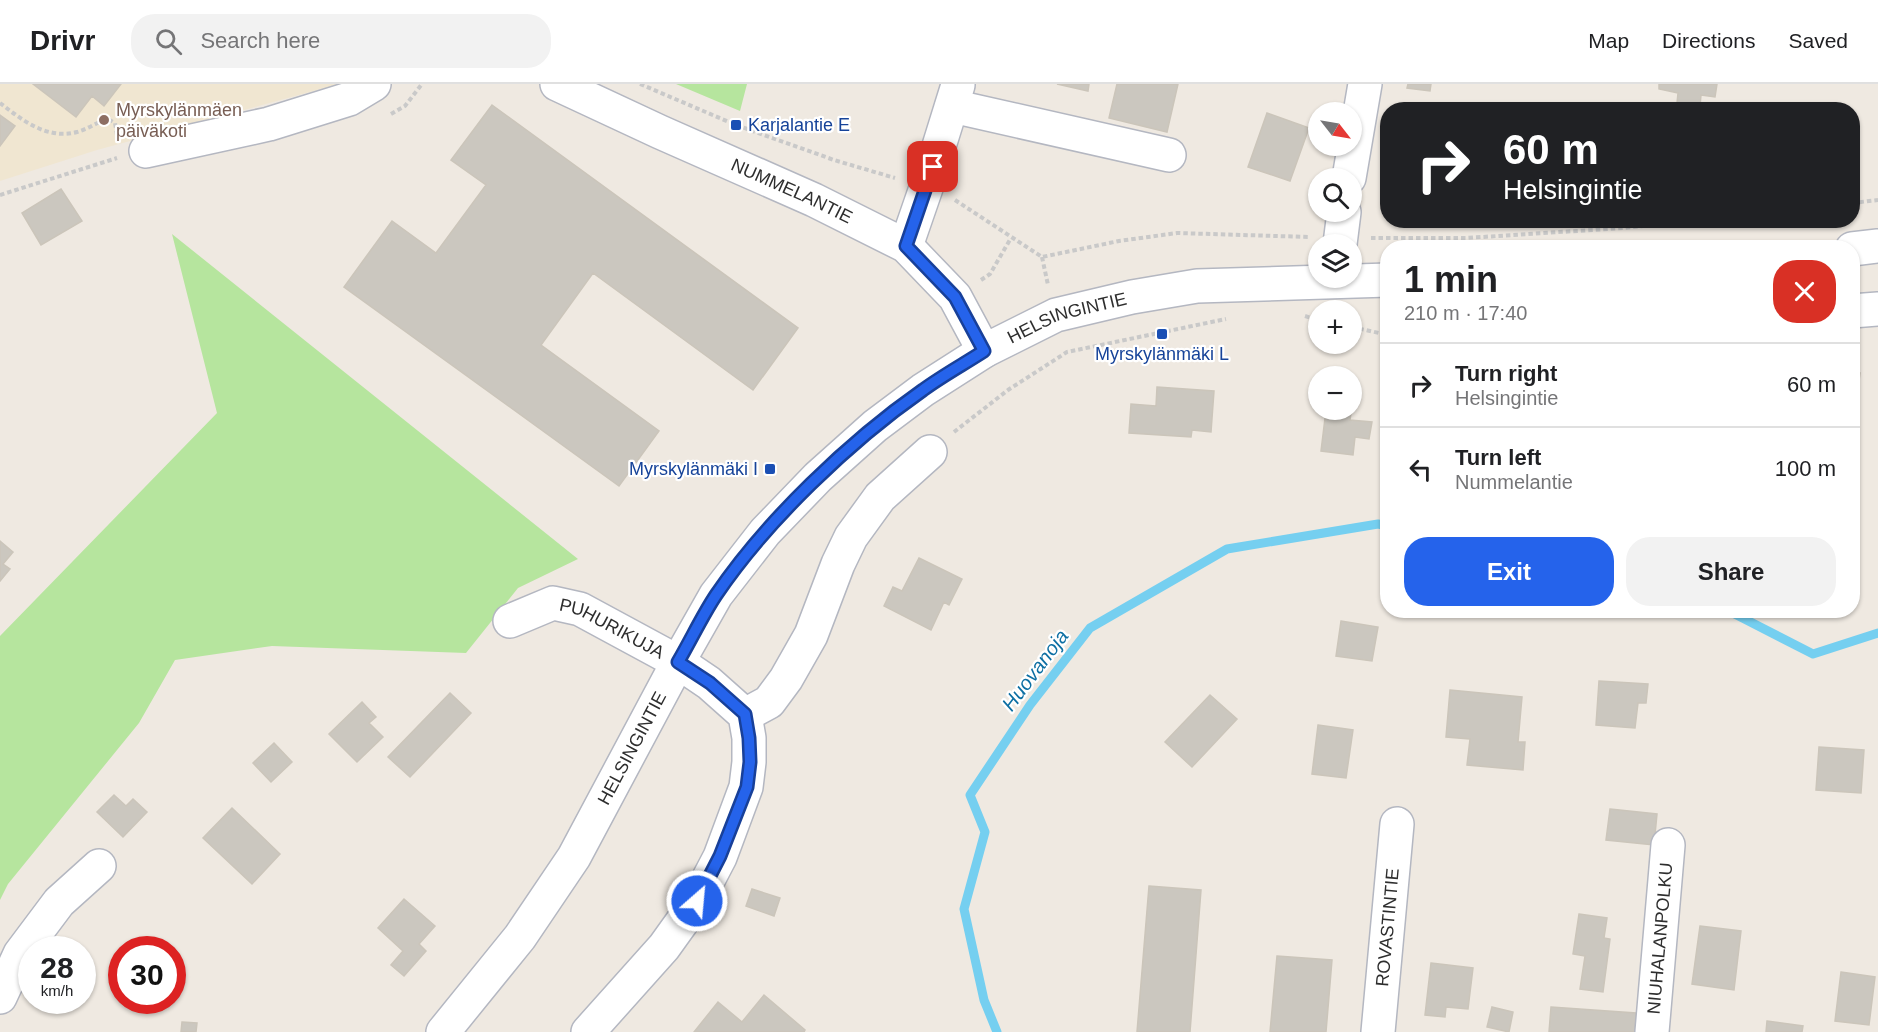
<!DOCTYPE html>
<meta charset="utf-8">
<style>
body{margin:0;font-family:Helvetica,sans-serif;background:#f2f2f2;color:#202124;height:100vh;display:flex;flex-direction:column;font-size:22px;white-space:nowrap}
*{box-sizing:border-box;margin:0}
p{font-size:20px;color:#757577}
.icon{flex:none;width:33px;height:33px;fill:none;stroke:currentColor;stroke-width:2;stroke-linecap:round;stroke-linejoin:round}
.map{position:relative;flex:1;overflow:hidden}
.sheet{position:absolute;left:1380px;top:156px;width:480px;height:378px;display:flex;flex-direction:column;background:#fff;border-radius:24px;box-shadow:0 2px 4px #0004}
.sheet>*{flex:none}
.banner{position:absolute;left:1380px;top:18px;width:480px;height:126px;border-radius:24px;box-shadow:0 2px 4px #0004;background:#202124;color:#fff;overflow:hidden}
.needle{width:39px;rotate:121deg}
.buttons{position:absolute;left:1308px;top:18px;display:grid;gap:12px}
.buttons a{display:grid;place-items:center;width:54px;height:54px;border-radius:50%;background:#fff;box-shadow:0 2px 4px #0004;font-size:30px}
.speed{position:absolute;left:18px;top:852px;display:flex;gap:12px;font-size:30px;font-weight:700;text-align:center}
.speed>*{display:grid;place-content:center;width:78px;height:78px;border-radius:50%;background:#fff;box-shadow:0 2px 4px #0004;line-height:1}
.speed small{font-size:15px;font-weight:400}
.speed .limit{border:9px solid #d22;background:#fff;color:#111}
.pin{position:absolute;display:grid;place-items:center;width:51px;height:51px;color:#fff;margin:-26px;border-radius:12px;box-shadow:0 3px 9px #0006}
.me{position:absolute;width:66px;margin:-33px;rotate:27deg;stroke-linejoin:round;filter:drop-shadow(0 0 4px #0008)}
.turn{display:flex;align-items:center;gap:21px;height:126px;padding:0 24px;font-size:27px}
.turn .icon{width:78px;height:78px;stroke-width:2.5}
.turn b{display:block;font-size:42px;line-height:51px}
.round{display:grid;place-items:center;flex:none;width:63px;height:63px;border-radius:24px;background:#f2f2f2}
.summary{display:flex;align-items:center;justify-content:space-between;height:102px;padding:0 24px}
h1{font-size:36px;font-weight:800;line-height:45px}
.button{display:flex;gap:12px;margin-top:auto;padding:12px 24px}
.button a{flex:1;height:69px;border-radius:24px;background:#2563eb;color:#fff;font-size:24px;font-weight:800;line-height:69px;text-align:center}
.button a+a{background:#f2f2f2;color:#202124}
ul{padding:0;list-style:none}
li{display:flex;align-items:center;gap:18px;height:84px;padding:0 24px;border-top:2px solid #e0e0e0}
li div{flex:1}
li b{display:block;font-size:22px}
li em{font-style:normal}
header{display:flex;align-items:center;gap:36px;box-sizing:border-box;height:84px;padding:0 30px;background:#fff;border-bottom:2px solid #e0e0e0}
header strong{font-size:28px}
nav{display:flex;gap:33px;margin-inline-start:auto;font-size:21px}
.search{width:420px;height:54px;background:#f2f2f2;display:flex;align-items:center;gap:15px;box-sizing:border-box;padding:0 21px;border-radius:24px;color:#757577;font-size:22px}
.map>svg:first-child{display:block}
.education{fill:#f0e6d1}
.green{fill:#b6e59e}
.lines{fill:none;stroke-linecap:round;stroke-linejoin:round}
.stream{stroke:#75cff0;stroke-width:9}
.building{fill:#cbc7bf;stroke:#cbc5ba;stroke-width:1.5}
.minor-casing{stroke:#b4b7c1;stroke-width:36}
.path{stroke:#c9c9c9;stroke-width:4;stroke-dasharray:4.5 3;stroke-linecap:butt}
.minor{stroke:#fff;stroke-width:33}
.route-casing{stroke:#184099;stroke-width:15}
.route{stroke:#2563eb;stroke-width:10}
.education-dot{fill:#8d6e63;stroke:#fff;stroke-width:2}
.transit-dot{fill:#1a4fb4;stroke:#fff;stroke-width:2}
.labels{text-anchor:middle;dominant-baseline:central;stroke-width:4.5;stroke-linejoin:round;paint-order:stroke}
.education-label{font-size:18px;fill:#785e54;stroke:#fff;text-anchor:start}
.transit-label{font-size:18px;fill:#164399;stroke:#fff;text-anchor:start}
.street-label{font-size:18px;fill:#2e2e2e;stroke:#fff}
.water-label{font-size:20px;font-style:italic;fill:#0d6fa3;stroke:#fff}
</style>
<header>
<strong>Drivr</strong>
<div class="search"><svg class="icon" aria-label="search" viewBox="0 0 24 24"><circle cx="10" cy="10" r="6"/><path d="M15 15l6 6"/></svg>Search here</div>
<nav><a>Map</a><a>Directions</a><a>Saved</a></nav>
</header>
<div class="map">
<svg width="1878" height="948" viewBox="0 0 1878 948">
<rect width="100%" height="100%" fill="#efe9e1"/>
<path class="education" d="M0 0H339L97 66 0 97Z"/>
<path class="green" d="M676 0H747L740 27Z
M172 150 578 475 518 504 466 569 272 562 175 576 139 639 8 800 0 816V552L217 329Z"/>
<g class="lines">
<path class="stream" d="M1727 526 1813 570 1878 549
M997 948 984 916 964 825 985 748 970 711 1030 621 1090 544 1227 465 1378 440 1388 442"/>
</g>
<path class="building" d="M33 0H121L104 22 92 12 76 33Z
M1057 0H1089L1088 7Z
M1117 0H1178L1167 48 1109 34Z
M1408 0H1431L1430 7 1407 4Z
M1659 0H1717L1715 13 1701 11 1700 22 1677 19 1678 9 1659 5Z
M492 21 798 244 753 306 593 189 541 261 659 347 619 402 344 203 392 137 436 169 486 101 451 76Z
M1267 29 1309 44 1290 97 1248 83Z
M0 31 15 42 0 62Z
M61 105 82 137 41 161 22 129Z
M1852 288 1860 289 1856 321 1852 320Z
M1157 303 1214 307 1211 348 1192 346 1191 353 1129 349 1131 320 1156 322Z
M1352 316H1353L1350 336 1372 338 1369 355 1355 353 1353 371 1321 367 1326 326H1352Z
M0 457 13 468 3 480 10 485 0 497Z
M919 474 962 495 949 521 944 518 931 546 884 522 893 503 902 507Z
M1341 537 1378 543 1372 577 1336 572Z
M1599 597 1648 600 1646 619H1638L1635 644 1596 641Z
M1450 606 1522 613 1518 658H1525L1523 686 1467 681 1470 655 1446 653Z
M450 609 471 629 410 693 388 673Z
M1210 611 1237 635 1192 683 1165 658Z
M362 618 376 633 369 639 383 653 357 678 329 650Z
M1318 641 1353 646 1346 694 1312 690Z
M274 659 292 678 271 698 253 679Z
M1819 663 1864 666 1861 709 1816 706Z
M114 711 126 722 133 715 147 728 123 753 97 728Z
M232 724 280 770 252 800 203 754Z
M1610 725 1657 730 1654 761 1606 756Z
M1149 802 1201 806 1190 948H1137Z
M752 805 780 814 774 832 746 822Z
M404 815 435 842 419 860 426 867 404 892 391 881 403 867 378 844Z
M1579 830 1607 834 1604 854 1610 855 1603 908 1580 905 1585 872 1573 870Z
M1700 842 1741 847 1734 906 1692 900Z
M1277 872 1332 876 1326 948H1270Z
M1431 879 1473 884 1468 925 1446 923 1445 933 1425 931Z
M1841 888 1875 893 1869 941 1835 937Z
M764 911 805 946 804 948H694L718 918 742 938Z
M1492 923 1513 928 1509 948 1487 943Z
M1551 923 1636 929 1635 948H1549Z
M1767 937 1803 942 1802 948H1766Z
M182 938 197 939 196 948H181Z"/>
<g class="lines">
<g class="minor-casing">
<g id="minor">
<path id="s1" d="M557 0 660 48 814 116 906 162 955 213 984 267"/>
<path d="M952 22 1169 71"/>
<path d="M146 67 269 40 349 15 374 0"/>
<path d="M1349 94 1365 0"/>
<path d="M1340 160 1344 128"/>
<path d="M906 162 926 104 958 1"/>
<path d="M1852 165 1878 162"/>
<path d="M1852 227 1878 225"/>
<path id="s2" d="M510 537 553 519 580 525 678 578 709 599 745 631 749 654V678L746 703 720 773 697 817 664 863 588 948"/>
<path d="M745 631 769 618 786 595 811 551 838 480 851 453 880 413 930 368"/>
<path d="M0 913 20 870 59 818 99 782"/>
<path id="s3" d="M443 948 520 853 574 773 678 578 716 511 765 448 818 393 875 342 923 306 984 267 1056 231 1132 213 1197 202 1388 196"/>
<path id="s4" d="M1378 948 1397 740"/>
<path id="s5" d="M1652 948 1668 761"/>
</g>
</g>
<path class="path" d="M640 0 736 41 834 76 895 94
M0 19C22 36 47 56 77 48 88 45 97 38 108 35L115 39 117 51
M391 30 405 22 422 0
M0 111 117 74
M955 116 1042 173 1119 157 1177 149 1309 153
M1852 119 1878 116
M1371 154H1466L1623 144 1700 136
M1042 173 1048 201
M981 196 990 190 1011 154
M1305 232 1318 236
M1352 243 1388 251
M954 348 1008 306 1067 268 1226 235"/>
<use href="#minor" class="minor"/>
</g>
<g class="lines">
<g class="route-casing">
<path id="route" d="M697 817 720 772 747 703 750 678 749 654 745 630 710 599 678 578C691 556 702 532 716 511 766 437 850 357 923 306 942 292 964 280 984 267L955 213 906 162 933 83"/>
</g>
<use href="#route" class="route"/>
</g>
<circle class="education-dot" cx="104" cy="36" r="6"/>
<g class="transit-dot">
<rect x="730" y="35" width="12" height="12" rx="3"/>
<rect x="1156" y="244" width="12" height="12" rx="3"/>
<rect x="764" y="379" width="12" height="12" rx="3"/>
</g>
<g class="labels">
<g class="education-label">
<text x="116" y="26">Myrskylänmäen<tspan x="116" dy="21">päiväkoti</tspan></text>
</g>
<g class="transit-label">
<text x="748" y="41">Karjalantie E</text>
<text x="1162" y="270" text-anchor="middle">Myrskylänmäki L</text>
<text x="758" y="385" text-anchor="end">Myrskylänmäki I</text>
</g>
<g class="street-label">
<text stroke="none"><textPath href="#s1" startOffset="258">NUMMELANTIE</textPath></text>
<text stroke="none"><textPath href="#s3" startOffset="972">HELSINGINTIE</textPath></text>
<text stroke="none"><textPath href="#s2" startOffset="111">PUHURIKUJA</textPath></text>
<text stroke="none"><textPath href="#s3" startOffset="342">HELSINGINTIE</textPath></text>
<text stroke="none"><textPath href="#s4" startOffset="105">ROVASTINTIE</textPath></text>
<text stroke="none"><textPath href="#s5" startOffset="94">NIUHALANPOLKU</textPath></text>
</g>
<g class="water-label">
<text transform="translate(1035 586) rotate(-53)">Huovanoja</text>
</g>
</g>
</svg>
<div class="buttons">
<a><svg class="needle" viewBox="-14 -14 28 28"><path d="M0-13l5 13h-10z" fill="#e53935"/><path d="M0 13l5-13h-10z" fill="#757577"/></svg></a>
<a><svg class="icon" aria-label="search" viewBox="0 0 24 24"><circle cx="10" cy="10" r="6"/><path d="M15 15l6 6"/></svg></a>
<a><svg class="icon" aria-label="layers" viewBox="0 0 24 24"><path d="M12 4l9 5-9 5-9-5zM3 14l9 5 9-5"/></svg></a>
<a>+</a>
<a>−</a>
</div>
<div class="speed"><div>28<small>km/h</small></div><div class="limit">30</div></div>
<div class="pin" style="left:933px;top:83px;background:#d93025"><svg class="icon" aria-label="arrive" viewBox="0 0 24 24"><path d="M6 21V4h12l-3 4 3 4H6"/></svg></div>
<svg class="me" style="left:697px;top:817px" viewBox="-20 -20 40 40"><circle r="17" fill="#2563eb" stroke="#fff" stroke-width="3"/><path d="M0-11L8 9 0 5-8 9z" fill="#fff"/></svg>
<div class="banner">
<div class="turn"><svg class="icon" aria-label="right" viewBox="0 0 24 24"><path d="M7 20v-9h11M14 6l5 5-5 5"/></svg><div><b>60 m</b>Helsingintie</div></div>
</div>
<section class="sheet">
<div class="summary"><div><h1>1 min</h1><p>210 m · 17:40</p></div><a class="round" style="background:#d93025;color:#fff"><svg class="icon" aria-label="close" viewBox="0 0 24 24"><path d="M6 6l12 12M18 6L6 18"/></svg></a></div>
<ul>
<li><svg class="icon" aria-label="right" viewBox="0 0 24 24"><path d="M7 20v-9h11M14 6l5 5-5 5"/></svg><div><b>Turn right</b><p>Helsingintie</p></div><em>60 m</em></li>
<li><svg class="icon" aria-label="left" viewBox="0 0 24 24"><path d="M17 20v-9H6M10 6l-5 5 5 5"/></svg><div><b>Turn left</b><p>Nummelantie</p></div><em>100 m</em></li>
</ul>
<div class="button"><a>Exit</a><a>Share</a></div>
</section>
</div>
